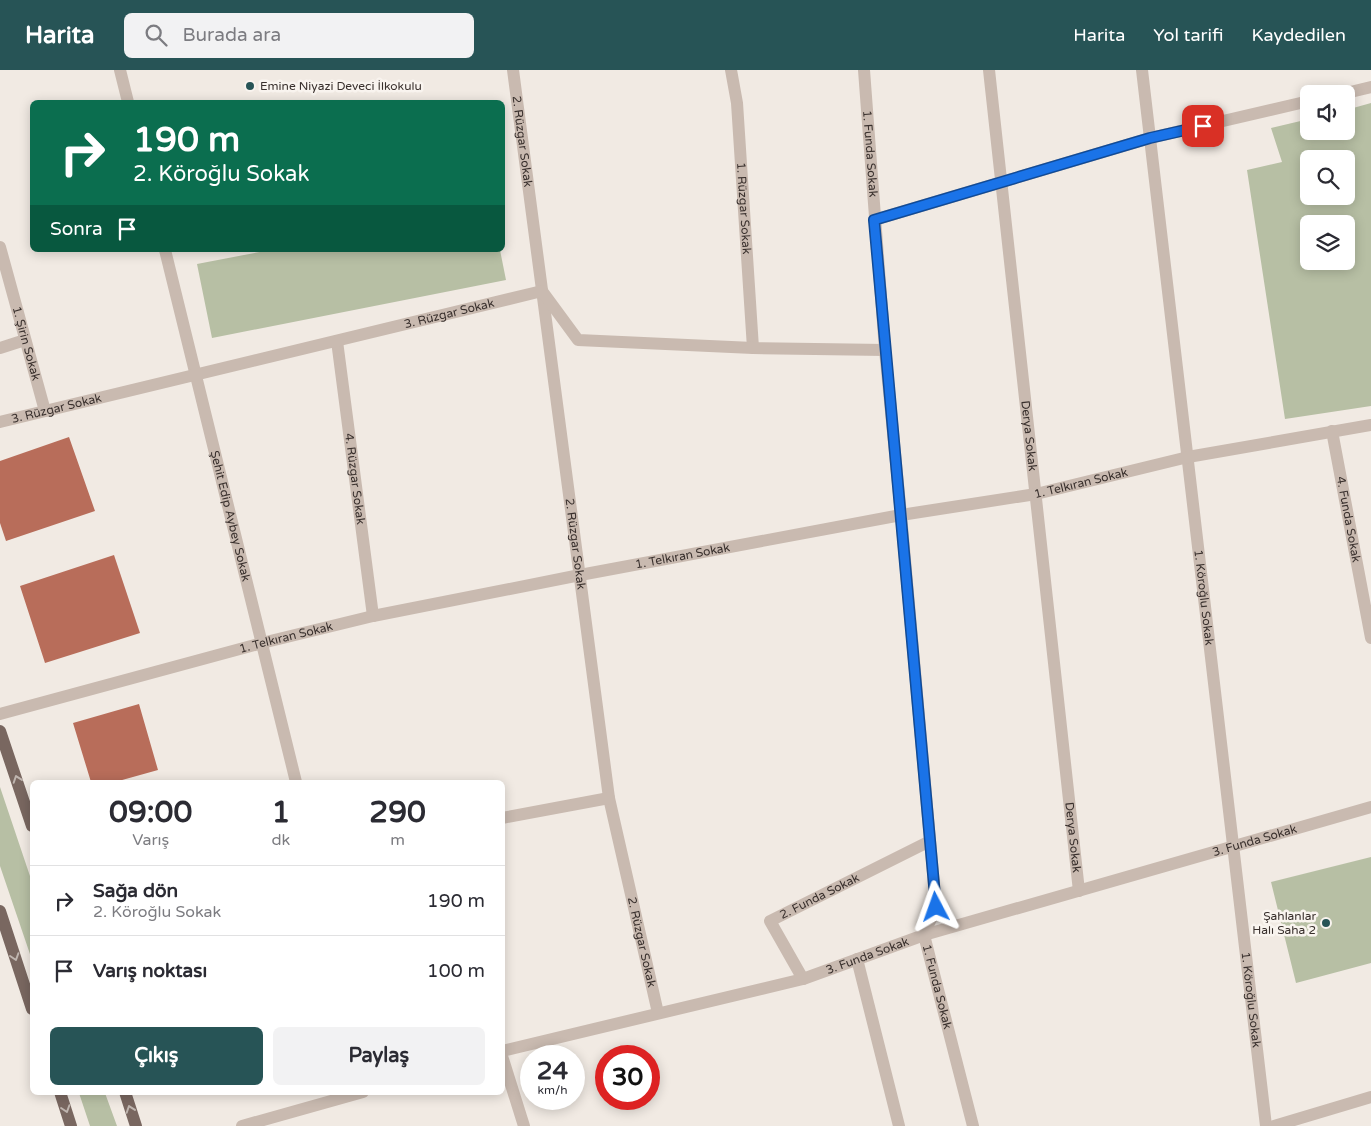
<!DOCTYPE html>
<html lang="tr">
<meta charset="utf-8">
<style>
body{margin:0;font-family:"Varela Round",sans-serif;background:#f2f2f3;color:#2b2b33;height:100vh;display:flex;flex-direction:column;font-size:19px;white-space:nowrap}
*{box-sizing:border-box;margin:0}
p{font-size:16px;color:#7c7c81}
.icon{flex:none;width:28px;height:28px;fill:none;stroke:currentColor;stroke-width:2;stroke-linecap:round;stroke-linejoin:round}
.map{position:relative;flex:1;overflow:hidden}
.side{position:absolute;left:30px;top:710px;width:475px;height:315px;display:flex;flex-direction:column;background:#fff;border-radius:8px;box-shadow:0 2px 12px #0003}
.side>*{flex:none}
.hud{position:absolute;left:30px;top:30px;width:475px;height:152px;border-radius:8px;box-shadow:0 2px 12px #0003;background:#0b6e4f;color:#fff;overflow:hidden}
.controls{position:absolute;left:1300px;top:15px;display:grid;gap:10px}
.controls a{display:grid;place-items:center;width:55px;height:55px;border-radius:8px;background:#fff;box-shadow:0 2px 12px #0003;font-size:25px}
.speed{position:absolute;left:520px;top:975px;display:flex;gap:10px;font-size:25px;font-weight:700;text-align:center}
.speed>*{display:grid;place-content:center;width:65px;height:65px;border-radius:50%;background:#fff;box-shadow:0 2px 12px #0003;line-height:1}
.speed small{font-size:12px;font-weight:400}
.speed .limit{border:8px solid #d22;background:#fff;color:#111}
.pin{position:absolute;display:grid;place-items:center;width:42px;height:42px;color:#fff;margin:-21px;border-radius:10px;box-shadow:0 2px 8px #0006}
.me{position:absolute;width:55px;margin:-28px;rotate:356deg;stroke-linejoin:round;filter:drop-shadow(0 0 4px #0008)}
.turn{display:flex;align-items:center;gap:18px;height:105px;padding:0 20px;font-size:22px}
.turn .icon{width:65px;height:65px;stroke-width:2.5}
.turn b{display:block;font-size:35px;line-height:42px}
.then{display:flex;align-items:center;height:48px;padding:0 20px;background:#0003;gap:10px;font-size:19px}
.eta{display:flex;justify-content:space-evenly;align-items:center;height:85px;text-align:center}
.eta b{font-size:30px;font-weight:800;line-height:35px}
.primary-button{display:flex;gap:10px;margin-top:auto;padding:10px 20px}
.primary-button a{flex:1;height:58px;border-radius:8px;background:#275456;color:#fff;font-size:20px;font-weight:800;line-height:58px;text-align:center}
.primary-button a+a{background:#f2f2f3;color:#2b2b33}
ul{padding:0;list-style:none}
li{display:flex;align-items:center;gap:15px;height:70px;padding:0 20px;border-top:1px solid #e1e1e2}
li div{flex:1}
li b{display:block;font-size:19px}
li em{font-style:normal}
header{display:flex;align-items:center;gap:30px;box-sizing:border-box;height:70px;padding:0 25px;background:#275456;color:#fff}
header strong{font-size:24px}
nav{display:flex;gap:28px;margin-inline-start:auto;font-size:18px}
.search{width:350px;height:45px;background:#f2f2f3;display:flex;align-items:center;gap:12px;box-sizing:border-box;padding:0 18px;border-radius:8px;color:#7c7c81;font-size:19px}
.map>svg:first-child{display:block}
.green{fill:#b7bfa4;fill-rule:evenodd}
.building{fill:#b86d5a}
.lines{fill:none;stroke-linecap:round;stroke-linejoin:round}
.minor{stroke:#c9bab0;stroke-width:12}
.primary{stroke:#796760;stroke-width:12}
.oneway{stroke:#bfb5af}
.route-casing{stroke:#114b97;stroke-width:12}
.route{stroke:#1a73e8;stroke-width:9}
.poi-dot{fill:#275456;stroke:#f9f4ef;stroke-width:2}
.labels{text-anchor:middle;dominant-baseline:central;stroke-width:5;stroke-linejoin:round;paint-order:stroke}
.poi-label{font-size:12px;fill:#39302d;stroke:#f9f4ef;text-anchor:start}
.street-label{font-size:12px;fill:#39302d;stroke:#f9f4ef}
</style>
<header>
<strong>Harita</strong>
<div class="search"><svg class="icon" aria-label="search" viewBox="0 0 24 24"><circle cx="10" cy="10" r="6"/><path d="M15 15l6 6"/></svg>Burada ara</div>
<nav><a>Harita</a><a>Yol tarifi</a><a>Kaydedilen</a></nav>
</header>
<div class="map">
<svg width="1371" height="1056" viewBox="0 0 1371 1056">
<rect width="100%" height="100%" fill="#f1eae3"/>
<path class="green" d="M1371 33V336L1285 349 1247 100 1282 92 1271 58 1309 49V61H1346V40ZM1309 89H1346V126H1309ZM1309 154H1346V191H1309Z
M270 180H500L506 210 212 268 197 194Z
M0 717 32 812V890L0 796Z
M1371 787V893L1296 913 1271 812Z
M79 1023H105L117 1056H90Z"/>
<path class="building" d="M69 367 95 441 6 471 0 453V391Z
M114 485 140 563 45 593 20 516Z
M139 634 158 700 115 712H91L73 653Z"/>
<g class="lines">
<g class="minor">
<path d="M120 0 128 32"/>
<path id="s1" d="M513 0 609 728 658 943"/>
<path id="s2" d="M731 0 737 33 753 278"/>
<path id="s3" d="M864 0 885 280 901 445 936 837 924 865 973 1056"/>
<path id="s4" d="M989 0 1079 821"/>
<path id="s5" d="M1142 0 1266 1056"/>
<path d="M1342 24 1371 17"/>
<path d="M874 150 1150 68 1309 31"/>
<path id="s6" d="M0 177 45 341"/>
<path id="s7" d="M165 180 296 712"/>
<path id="s8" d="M337 271 373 546"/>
<path d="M0 278 25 270"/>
<path id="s9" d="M0 352 542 221 578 270 753 278 885 280"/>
<path id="s10" d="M1332 361 1371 568"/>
<path id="s11" d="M0 644 262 573 373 546 580 505 901 445 1036 424 1188 387 1371 355"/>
<path d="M502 748 609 728"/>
<path d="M857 889 899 1056"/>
<path id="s12" d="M803 909 770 851 930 771"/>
<path id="s13" d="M502 981 803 909 924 865 1371 737"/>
<path d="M502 986 524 1056"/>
<path d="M242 1056 363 1022"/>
<path d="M1274 1056 1371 1027"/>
</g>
<path class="primary" d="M0 661 32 756
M0 841 32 939
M60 1022 71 1056
M125 1022 136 1056"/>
</g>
<defs><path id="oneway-chevron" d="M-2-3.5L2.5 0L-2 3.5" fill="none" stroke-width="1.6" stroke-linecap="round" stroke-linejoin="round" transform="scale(1.25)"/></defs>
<g class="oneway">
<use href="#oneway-chevron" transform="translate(17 709) rotate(-109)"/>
<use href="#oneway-chevron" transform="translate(15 887) rotate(72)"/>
<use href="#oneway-chevron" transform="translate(66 1039) rotate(72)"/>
<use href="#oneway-chevron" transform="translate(130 1039) rotate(-109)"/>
</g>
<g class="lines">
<g class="route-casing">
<path id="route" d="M936 837 874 150 1150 68 1203 56"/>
</g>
<use href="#route" class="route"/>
</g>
<g class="poi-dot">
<circle cx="250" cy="16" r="5"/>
<circle cx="1326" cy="853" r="5"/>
</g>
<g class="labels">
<g class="poi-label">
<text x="260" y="16">Emine Niyazi Deveci İlkokulu</text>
<text x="1316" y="846" text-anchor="end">Şahlanlar<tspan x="1316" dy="14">Halı Saha 2</tspan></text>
</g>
<g class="street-label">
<text stroke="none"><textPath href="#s1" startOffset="72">2. Rüzgar Sokak</textPath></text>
<text stroke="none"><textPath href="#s3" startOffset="84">1. Funda Sokak</textPath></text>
<text stroke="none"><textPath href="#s2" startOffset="139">1. Rüzgar Sokak</textPath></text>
<text stroke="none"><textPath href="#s9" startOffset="462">3. Rüzgar Sokak</textPath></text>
<text stroke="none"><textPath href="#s6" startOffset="100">1. Şirin Sokak</textPath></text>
<text stroke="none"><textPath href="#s9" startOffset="58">3. Rüzgar Sokak</textPath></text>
<text stroke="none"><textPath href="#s4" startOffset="368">Derya Sokak</textPath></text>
<text stroke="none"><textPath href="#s8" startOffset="139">4. Rüzgar Sokak</textPath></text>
<text stroke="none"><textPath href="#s11" startOffset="1106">1. Telkıran Sokak</textPath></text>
<text stroke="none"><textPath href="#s7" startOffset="274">Şehit Edip Aybey Sokak</textPath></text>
<text stroke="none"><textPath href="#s10" startOffset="90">4. Funda Sokak</textPath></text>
<text stroke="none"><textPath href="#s1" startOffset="478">2. Rüzgar Sokak</textPath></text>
<text stroke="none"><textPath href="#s11" startOffset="701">1. Telkıran Sokak</textPath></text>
<text stroke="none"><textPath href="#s5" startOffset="531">1. Köroğlu Sokak</textPath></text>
<text stroke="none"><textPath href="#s11" startOffset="296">1. Telkıran Sokak</textPath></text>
<text stroke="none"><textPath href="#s4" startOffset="772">Derya Sokak</textPath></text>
<text stroke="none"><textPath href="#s13" startOffset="782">3. Funda Sokak</textPath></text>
<text stroke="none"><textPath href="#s12" startOffset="122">2. Funda Sokak</textPath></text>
<text stroke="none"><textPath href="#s1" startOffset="882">2. Rüzgar Sokak</textPath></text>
<text stroke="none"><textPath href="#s13" startOffset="378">3. Funda Sokak</textPath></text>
<text stroke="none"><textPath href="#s3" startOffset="924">1. Funda Sokak</textPath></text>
<text stroke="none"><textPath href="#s5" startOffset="936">1. Köroğlu Sokak</textPath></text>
</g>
</g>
</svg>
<div class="controls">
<a><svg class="icon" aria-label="sound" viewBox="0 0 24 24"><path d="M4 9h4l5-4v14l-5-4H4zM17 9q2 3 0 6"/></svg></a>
<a><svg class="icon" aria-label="search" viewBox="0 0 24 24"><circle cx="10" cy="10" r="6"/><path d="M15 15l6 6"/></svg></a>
<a><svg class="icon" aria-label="layers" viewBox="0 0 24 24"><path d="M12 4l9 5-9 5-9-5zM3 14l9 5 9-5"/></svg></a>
</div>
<div class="speed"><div>24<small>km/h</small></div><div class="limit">30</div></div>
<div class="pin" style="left:1203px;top:56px;background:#d93025"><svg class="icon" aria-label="arrive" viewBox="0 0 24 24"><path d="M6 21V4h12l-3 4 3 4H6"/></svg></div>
<svg class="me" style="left:936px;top:837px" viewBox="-20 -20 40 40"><path d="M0-17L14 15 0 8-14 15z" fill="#1a73e8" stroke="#fff" stroke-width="4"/></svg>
<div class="hud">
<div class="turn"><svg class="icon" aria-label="right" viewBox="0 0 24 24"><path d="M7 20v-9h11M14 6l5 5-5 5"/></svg><div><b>190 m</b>2. Köroğlu Sokak</div></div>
<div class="then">Sonra<svg class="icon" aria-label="arrive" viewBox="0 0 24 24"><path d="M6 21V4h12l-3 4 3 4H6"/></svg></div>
</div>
<section class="side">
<div class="eta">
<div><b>09:00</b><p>Varış</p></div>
<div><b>1</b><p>dk</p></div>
<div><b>290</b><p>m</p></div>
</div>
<ul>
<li><svg class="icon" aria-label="right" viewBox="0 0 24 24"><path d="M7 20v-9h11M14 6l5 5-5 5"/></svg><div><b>Sağa dön</b><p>2. Köroğlu Sokak</p></div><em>190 m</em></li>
<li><svg class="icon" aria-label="arrive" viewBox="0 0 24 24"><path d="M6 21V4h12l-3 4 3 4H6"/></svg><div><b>Varış noktası</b></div><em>100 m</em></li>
</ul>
<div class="primary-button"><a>Çıkış</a><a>Paylaş</a></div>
</section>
</div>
